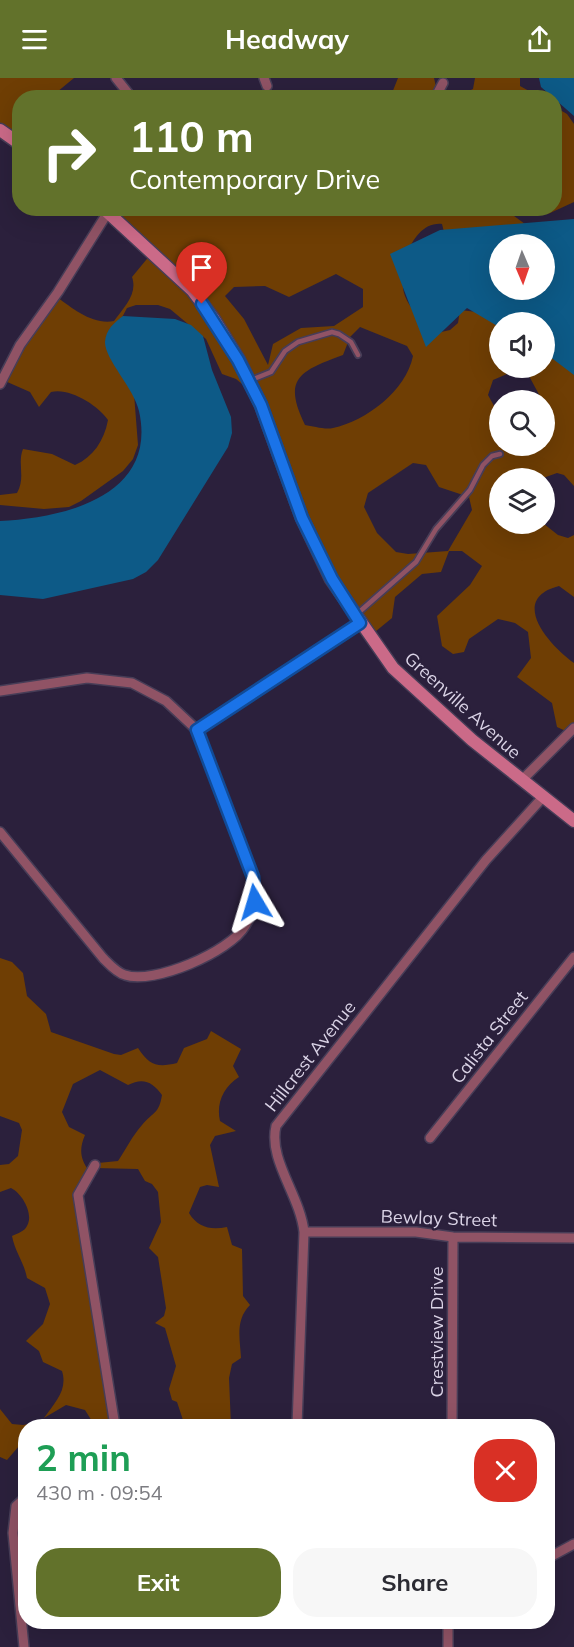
<!DOCTYPE html>
<meta charset="utf-8">
<style>
body{margin:0;font-family:Mulish,sans-serif;background:#f7f7f7;color:#2b2b33;height:100vh;display:flex;flex-direction:column;font-size:22px;white-space:nowrap}
*{box-sizing:border-box;margin:0}
p{font-size:20px;color:#7c7c81}
.icon{flex:none;width:33px;height:33px;fill:none;stroke:currentColor;stroke-width:2;stroke-linecap:round;stroke-linejoin:round}
.map{position:relative;flex:1;overflow:hidden}
.sheet{position:absolute;left:18px;top:1341px;width:537px;height:210px;display:flex;flex-direction:column;background:#fff;border-radius:24px;box-shadow:0 6px 24px #0002}
.sheet>*{flex:none}
.top-card{position:absolute;left:12px;top:12px;width:550px;height:126px;border-radius:24px;box-shadow:0 6px 24px #0002;background:#62722b;color:#fff;overflow:hidden}
.needle{width:39px;rotate:178deg}
.buttons{position:absolute;left:489px;top:156px;display:grid;gap:12px}
.buttons a{display:grid;place-items:center;width:66px;height:66px;border-radius:50%;background:#fff;box-shadow:0 6px 24px #0002;font-size:30px}
.pin{position:absolute;display:grid;place-items:center;width:51px;height:51px;color:#fff;margin:-62px -26px;border-radius:50% 50% 50% 0;rotate:-45deg;box-shadow:0 0 6px #0007}
.pin .icon{rotate:45deg}
.me{position:absolute;width:66px;margin:-33px;rotate:353deg;stroke-linejoin:round;filter:drop-shadow(0 0 4px #0008)}
.turn{display:flex;align-items:center;gap:21px;height:126px;padding:0 18px;font-size:27px}
.turn .icon{width:78px;height:78px;stroke-width:2.5}
.turn b{display:block;font-size:42px;line-height:51px}
.round{display:grid;place-items:center;flex:none;width:63px;height:63px;border-radius:24px;background:#f7f7f7}
.overview{display:flex;align-items:center;justify-content:space-between;height:102px;padding:0 18px}
h1{font-size:36px;font-weight:700;line-height:45px;color:#1e9e55}
.primary-button{display:flex;gap:12px;margin-top:auto;padding:12px 18px}
.primary-button a{flex:1;height:69px;border-radius:24px;background:#62722b;color:#fff;font-size:24px;font-weight:700;line-height:69px;text-align:center}
.primary-button a+a{background:#f7f7f7;color:#2b2b33}
header{display:flex;justify-content:space-between;align-items:center;height:78px;padding:0 18px;background:#62722b;color:#fff;font-size:27px;font-weight:700}
.map>svg:first-child{display:block}
.green{fill:#6f3e04;fill-rule:evenodd}
.water{fill:#0d5a87;fill-rule:evenodd}
.lines{fill:none;stroke-linecap:round;stroke-linejoin:round}
.service-casing{stroke:#473d57;stroke-width:8}
.minor-casing{stroke:#473d57;stroke-width:12}
.secondary-casing{stroke:#473d57;stroke-width:15}
.service{stroke:#905365;stroke-width:4.5}
.minor{stroke:#905365;stroke-width:9}
.secondary{stroke:#cb6a88;stroke-width:12}
.route-casing{stroke:#114b97;stroke-width:15}
.route{stroke:#1a73e8;stroke-width:10}
.labels{text-anchor:middle;dominant-baseline:central;stroke-width:4.5;stroke-linejoin:round;paint-order:stroke}
.street-label{font-size:18px;fill:#dad3e6;stroke:#2b203c}
</style>
<header><svg class="icon" aria-label="menu" viewBox="0 0 24 24"><path d="M4 6h16M4 12h16M4 18h16"/></svg>Headway<svg class="icon" aria-label="share" viewBox="0 0 24 24"><path d="M12 15V3M7 8l5-5 5 5M5 13v7h14v-7"/></svg></header>
<div class="map">
<svg width="574" height="1569" viewBox="0 0 574 1569">
<rect width="100%" height="100%" fill="#2b203c"/>
<path class="green" d="M0 0H74L51 19 20 20 19 67 0 53Z
M398 0H434L437 13 445 19 390 20Z
M475 0H520V8L540 19H456L473 11Z
M555 29 567 36 574 46V124L548 136 551 131 555 130 556 122Z
M100 131H509L510 135 525 146 493 161 445 158 442 146C412 143 398 191 404 215 408 230 425 245 437 255L450 252 458 245 460 232 485 235 500 244V290H544L545 252 574 272V408L564 397 557 395 543 400H500V446H544L558 457 568 460 574 457V519L559 508C508 521 549 567 574 585V652L570 655 557 649 552 625 517 599 531 580 528 554 515 545 498 541 469 561 464 574 453 576 442 568 437 538 470 507 482 488 462 473H449L441 494 422 496 395 519 392 540 370 558 332 503 248 311 236 301 222 296 206 261 170 231 158 227H136L127 230 110 262 133 303 138 367 133 381 123 393 81 423 69 429 44 431 0 427V417L17 415C26 399 17 386 23 371L52 376 75 387C93 379 104 363 108 342 98 327 69 309 51 314L39 329 30 314 5 303 19 268 57 219C73 231 93 247 114 243 124 229 138 216 132 199L151 176ZM336 196 363 211V229L334 248 301 250 273 266 268 287 244 241 225 218 234 209 265 208 289 219ZM360 249 407 268 413 278C406 313 366 343 333 350 325 352 313 348 305 347 282 300 300 293 343 277L350 259ZM514 293 529 298 542 322H544V368H500L499 337 488 317 493 302ZM413 385 426 387 439 409 469 419 472 432 448 473 408 476 396 474 377 455 364 429 368 415Z
M0 880 12 884 23 895 27 918 46 936 51 954 114 976 121 977 138 970C149 987 157 990 177 985L184 970 207 961 211 953 241 971 233 988 239 999C223 1009 216 1026 220 1043L236 1053 215 1058 210 1067 219 1109 207 1107 200 1109 189 1135C198 1150 211 1152 227 1149L232 1167 242 1171 243 1218 250 1227C235 1242 240 1261 241 1280L232 1286 229 1300 231 1348H185L177 1324 172 1322 169 1311 176 1288 165 1250 155 1245 164 1238 166 1230 158 1179 149 1170 161 1144 158 1114 152 1106 145 1103 138 1091 95 1090 98 1085 118 1083C126 1071 133 1057 142 1047 153 1034 159 1036 162 1017 153 1004 143 999 128 1007L100 992 73 1006 62 1034 69 1049 85 1057C79 1071 80 1081 89 1093L79 1119 114 1348H95L85 1332 66 1327 44 1340C55 1324 68 1312 62 1293L43 1284 39 1273 26 1263 43 1246 50 1226 45 1210 27 1200C24 1184 15 1174 12 1158 16 1156 22 1154 25 1151 36 1139 23 1116 11 1110L0 1114V1087L9 1086 18 1078 22 1052 19 1045 0 1038Z
M0 1331 12 1346 23 1347 39 1344 35 1348H26L25 1361 7 1382 0 1379Z"/>
<path class="water" d="M539 0H574V38L541 9Z
M574 141V297L545 275 544 244H500L499 249 467 230 426 269 390 176 440 152ZM500 166H544V212H500Z
M123 238 175 241 191 247 203 258 212 292 231 339 232 355 228 369 158 482 146 494 133 501 43 521 0 517V443C64 440 158 418 139 333 134 310 105 282 105 264 106 251 114 245 123 238Z"/>
<g class="lines">
<g class="service-casing">
<path id="service" d="M251 302 271 294 285 273 298 264 332 254 339 256 351 264 358 277
M357 536 416 484 436 451 470 412 483 387 492 378 500 376"/>
</g>
<g class="minor-casing">
<path id="minor" d="M116 0 132 20
M264 0 267 8
M435 20 443 5
M0 306 20 267 58 214 108 134
M0 613 87 600 132 605 166 623 197 652 253 799C255 817 255 832 245 848 230 874 153 907 125 897 117 895 109 886 103 880L0 754
M197 652 360 545
M522 702 574 650
M430 1060 574 879
M95 1087 78 1117 115 1348
M304 1154H416L453 1159 574 1160
M297 1348 304 1154C300 1117 268 1082 276 1048L486 782 543 719
M452 1348 453 1159
M548 1480 574 1466
M24 1569 13 1455 16 1428 26 1419
M448 1569V1544"/>
</g>
<g class="secondary-casing">
<path id="secondary" d="M0 52 20 66
M103 130 192 212 213 240 239 282 261 327 302 440 331 501 393 590 472 662 574 743"/>
</g>
<use href="#service" class="service"/>
<use href="#minor" class="minor"/>
<use href="#secondary" class="secondary"/>
</g>
<g class="lines">
<g class="route-casing">
<path id="route" d="M202 226 238 282 261 327 302 440 332 501 360 545 197 652 253 799 255 824"/>
</g>
<use href="#route" class="route"/>
</g>
<g class="labels">
<g class="street-label">
<text transform="translate(463 627) rotate(42)">Greenville Avenue</text>
<text transform="translate(489 959) rotate(-52)">Calista Street</text>
<text transform="translate(310 978) rotate(-52)">Hillcrest Avenue</text>
<text transform="translate(439 1140) rotate(2)">Bewlay Street</text>
<text transform="translate(436 1254) rotate(-90)">Crestview Drive</text>
</g>
</g>
</svg>
<div class="buttons">
<a><svg class="needle" viewBox="-14 -14 28 28"><path d="M0-13l5 13h-10z" fill="#e53935"/><path d="M0 13l5-13h-10z" fill="#7c7c81"/></svg></a>
<a><svg class="icon" aria-label="sound" viewBox="0 0 24 24"><path d="M4 9h4l5-4v14l-5-4H4zM17 9q2 3 0 6"/></svg></a>
<a><svg class="icon" aria-label="search" viewBox="0 0 24 24"><circle cx="10" cy="10" r="6"/><path d="M15 15l6 6"/></svg></a>
<a><svg class="icon" aria-label="layers" viewBox="0 0 24 24"><path d="M12 4l9 5-9 5-9-5zM3 14l9 5 9-5"/></svg></a>
</div>
<div class="pin" style="left:202px;top:226px;background:#d93025"><svg class="icon" aria-label="arrive" viewBox="0 0 24 24"><path d="M6 21V4h12l-3 4 3 4H6"/></svg></div>
<svg class="me" style="left:255px;top:824px" viewBox="-20 -20 40 40"><path d="M0-17L14 15 0 8-14 15z" fill="#1a73e8" stroke="#fff" stroke-width="4"/></svg>
<div class="top-card">
<div class="turn"><svg class="icon" aria-label="right" viewBox="0 0 24 24"><path d="M7 20v-9h11M14 6l5 5-5 5"/></svg><div><b>110 m</b>Contemporary Drive</div></div>
</div>
<section class="sheet">
<div class="overview"><div><h1>2 min</h1><p>430 m · 09:54</p></div><a class="round" style="background:#d93025;color:#fff"><svg class="icon" aria-label="close" viewBox="0 0 24 24"><path d="M6 6l12 12M18 6L6 18"/></svg></a></div>
<div class="primary-button"><a>Exit</a><a>Share</a></div>
</section>
</div>
